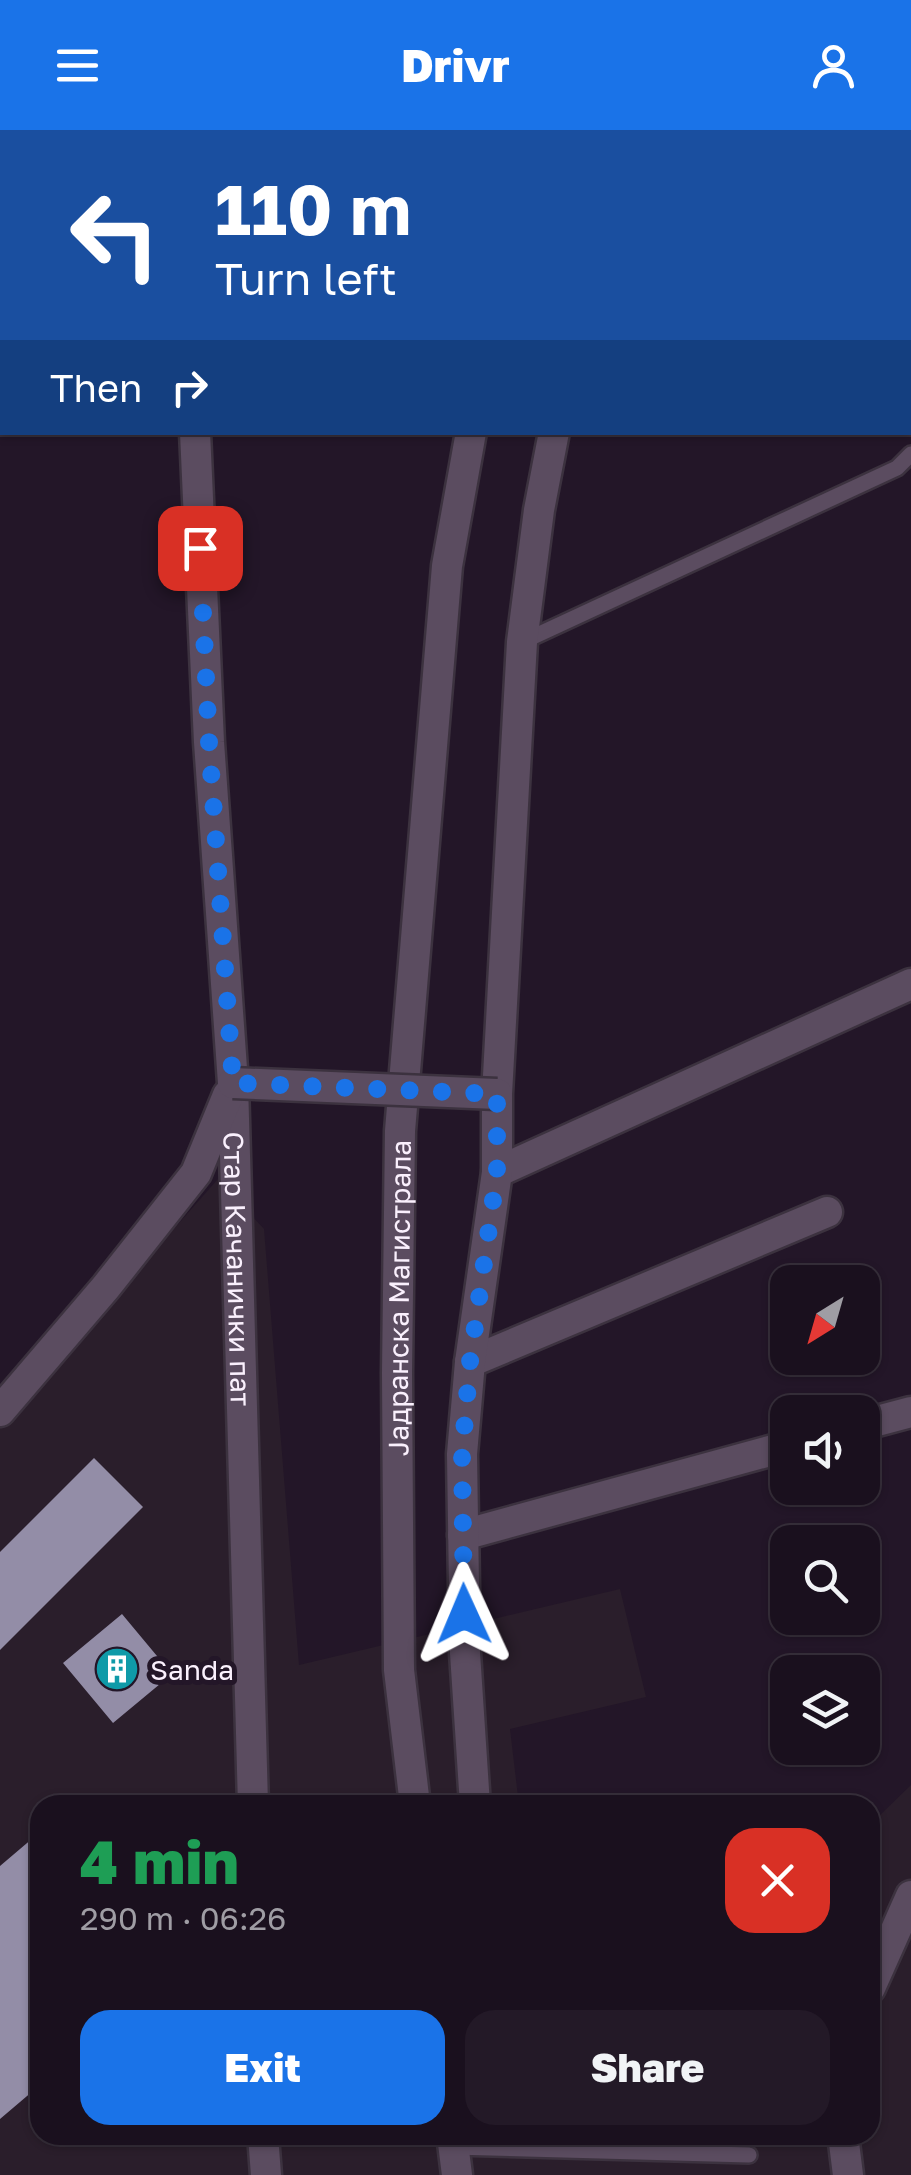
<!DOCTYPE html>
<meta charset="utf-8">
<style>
body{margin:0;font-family:"Golos Text",sans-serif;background:#231927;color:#f1f3f6;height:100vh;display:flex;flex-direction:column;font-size:38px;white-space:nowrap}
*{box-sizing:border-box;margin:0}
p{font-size:32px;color:#9f9da4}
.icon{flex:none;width:55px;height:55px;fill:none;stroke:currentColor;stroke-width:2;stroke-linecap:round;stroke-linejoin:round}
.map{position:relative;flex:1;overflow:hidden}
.sheet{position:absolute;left:30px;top:1665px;width:850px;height:350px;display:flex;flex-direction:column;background:#1a101e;border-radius:30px;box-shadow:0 2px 8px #0004,0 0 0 2px #38303c}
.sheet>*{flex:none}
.banner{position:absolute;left:0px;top:0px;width:912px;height:305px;box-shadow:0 2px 8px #0004,0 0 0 2px #38303c;background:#1a4fa0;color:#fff;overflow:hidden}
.needle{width:65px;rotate:217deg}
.buttons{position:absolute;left:770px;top:1135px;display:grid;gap:20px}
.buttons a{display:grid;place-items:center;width:110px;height:110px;border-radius:20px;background:#1a101e;box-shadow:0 2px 8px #0004,0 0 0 2px #38303c;font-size:50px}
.pin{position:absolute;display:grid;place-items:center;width:85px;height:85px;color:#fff;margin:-42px;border-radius:20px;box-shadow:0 5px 15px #0006}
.me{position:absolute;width:110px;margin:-55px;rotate:359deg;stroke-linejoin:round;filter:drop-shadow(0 0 8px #0008)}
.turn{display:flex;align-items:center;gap:35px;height:210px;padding:0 50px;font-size:45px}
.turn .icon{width:130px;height:130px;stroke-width:2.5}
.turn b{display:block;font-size:70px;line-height:85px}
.then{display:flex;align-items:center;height:95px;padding:0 50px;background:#0003;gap:20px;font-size:38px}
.round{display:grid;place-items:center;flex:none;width:105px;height:105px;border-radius:30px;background:#231927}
.summary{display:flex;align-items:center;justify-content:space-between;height:170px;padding:0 50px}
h1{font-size:60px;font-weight:800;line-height:75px;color:#1e9e55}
.cta{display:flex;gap:20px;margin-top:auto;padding:20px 50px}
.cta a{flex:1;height:115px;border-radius:30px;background:#1a73e8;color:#fff;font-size:40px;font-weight:800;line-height:115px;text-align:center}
.cta a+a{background:#231927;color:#f1f3f6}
header{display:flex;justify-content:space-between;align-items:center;height:130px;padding:0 50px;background:#1a73e8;color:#fff;font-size:45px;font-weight:800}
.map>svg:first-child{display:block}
.industrial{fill:#2a1e2b}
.building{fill:#938da7}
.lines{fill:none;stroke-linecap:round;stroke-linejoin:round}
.service-casing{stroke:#3c323f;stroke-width:20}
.minor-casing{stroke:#3c323f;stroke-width:35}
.tertiary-casing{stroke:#3c323f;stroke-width:35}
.service{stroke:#5b4c60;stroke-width:15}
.minor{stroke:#5b4c60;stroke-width:30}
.tertiary{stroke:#5b4c60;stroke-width:30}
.minor-bridge-casing{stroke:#3c323f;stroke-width:35;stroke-linecap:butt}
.minor-bridge{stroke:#5b4c60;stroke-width:30}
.route{stroke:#1a73e8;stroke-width:18;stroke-dasharray:0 32.4}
.labels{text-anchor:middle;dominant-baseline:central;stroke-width:10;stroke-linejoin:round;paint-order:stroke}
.street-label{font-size:28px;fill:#faf0fd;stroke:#231628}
.poi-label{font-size:28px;fill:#faf0fd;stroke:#231628;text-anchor:start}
</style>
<header><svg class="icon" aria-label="menu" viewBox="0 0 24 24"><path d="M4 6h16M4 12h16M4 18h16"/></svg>Drivr<svg class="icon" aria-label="person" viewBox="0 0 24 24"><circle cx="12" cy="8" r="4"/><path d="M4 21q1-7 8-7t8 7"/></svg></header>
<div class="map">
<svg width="911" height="2045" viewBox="0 0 911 2045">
<rect width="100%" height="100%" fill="#231628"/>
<path class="industrial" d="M218 1049 264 1099 299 1535 620 1459 646 1567 510 1599 519 1675H40V2005H870V1690L876 1689 911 1655V2045H0V1295Z"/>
<path class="building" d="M94 1328 143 1377 0 1520V1422Z
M122 1484 172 1544 113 1593 63 1533Z
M40 1702V1955L0 1989V1736Z
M617 2005H707L708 2021H617Z"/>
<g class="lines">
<g class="service-casing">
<path id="service" d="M226 2 230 0
M400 2 404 0
M522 512 897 338 911 324
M453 2017 749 2025"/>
</g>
<g class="minor-casing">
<g id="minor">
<path d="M182 0V2"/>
<path d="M624 2 625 0"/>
<path id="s1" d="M195 302 209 612 233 953 253 1675"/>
<path d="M497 1042 911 854"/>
<path d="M470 1232 827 1082"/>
<path d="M0 1281 106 1157 196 1043 228 965"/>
<path d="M862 1295 911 1282"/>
<path d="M463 1405 788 1316"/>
<path d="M475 1675 465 1523 462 1324 470 1232 497 1042V964L522 512 539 380 554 302"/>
<path d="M870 1858 911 1766"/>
<path d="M263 2005 266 2045"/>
<path d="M843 2005 848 2045"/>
</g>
</g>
<g class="tertiary-casing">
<g id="tertiary">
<path d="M539 2 540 0"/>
<path id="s2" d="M415 1675 399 1540 397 1243 400 1001 447 436 471 302"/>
<path d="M452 2005 457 2045"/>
</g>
</g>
<use href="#service" class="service"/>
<use href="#minor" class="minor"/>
<use href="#tertiary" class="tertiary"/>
<g class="minor-bridge-casing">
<path id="minor-bridge" d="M233 953 497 964"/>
</g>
<use href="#minor-bridge" class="minor-bridge"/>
</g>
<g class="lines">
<path class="route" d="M200 418 209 612 233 953 497 964V1042L470 1232 462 1324 464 1484"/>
</g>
<defs>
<g id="building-disc" transform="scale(2.25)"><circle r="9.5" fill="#0f9aa8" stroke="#231628"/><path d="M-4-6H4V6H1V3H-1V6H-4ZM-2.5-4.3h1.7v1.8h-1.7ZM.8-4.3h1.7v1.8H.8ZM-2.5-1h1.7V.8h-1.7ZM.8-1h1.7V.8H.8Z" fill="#fff"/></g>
</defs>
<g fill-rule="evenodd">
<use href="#building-disc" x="117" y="1539"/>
</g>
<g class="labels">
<g class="street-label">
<text stroke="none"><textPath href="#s1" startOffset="838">Стар Качанички пат</textPath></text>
<text stroke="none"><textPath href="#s2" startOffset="508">Јадранска Магистрала</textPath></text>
</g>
<g class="poi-label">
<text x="150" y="1539">Sanda</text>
</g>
</g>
</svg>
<div class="buttons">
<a><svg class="needle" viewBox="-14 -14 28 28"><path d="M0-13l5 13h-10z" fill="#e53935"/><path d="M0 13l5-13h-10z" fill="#9f9da4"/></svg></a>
<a><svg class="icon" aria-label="sound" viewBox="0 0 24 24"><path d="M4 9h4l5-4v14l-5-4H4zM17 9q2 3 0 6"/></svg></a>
<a><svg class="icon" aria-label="search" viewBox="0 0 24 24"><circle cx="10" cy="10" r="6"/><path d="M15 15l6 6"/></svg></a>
<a><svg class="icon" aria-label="layers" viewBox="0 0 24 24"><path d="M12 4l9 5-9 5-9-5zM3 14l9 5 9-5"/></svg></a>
</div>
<div class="pin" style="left:200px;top:418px;background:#d93025"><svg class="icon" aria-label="arrive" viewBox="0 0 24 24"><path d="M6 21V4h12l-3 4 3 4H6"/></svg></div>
<svg class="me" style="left:464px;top:1484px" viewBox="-20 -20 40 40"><path d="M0-17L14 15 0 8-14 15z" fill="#1a73e8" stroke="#fff" stroke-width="4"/></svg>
<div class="banner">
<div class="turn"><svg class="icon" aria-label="left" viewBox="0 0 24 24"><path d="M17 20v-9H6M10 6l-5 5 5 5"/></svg><div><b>110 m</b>Turn left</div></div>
<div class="then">Then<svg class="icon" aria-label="right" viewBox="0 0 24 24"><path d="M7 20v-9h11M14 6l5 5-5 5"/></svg></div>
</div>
<section class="sheet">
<div class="summary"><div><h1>4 min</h1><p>290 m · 06:26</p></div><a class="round" style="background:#d93025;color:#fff"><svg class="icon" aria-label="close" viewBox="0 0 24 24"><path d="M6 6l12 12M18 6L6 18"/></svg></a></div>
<div class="cta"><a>Exit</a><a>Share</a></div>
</section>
</div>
